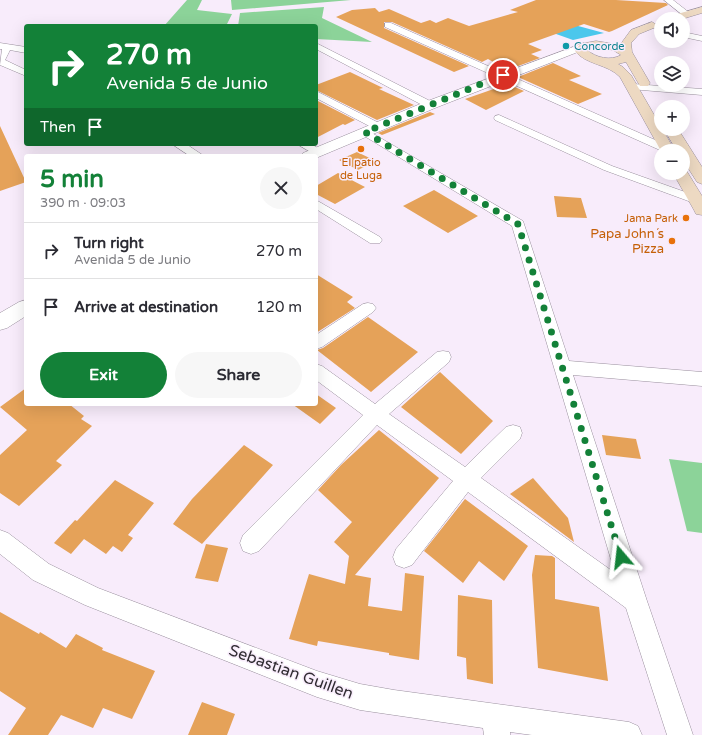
<!DOCTYPE html>
<meta charset="utf-8">
<style>
body{margin:0;font-family:"Varela Round",sans-serif;background:#f7f7f7;color:#2b2b33;height:100vh;display:flex;flex-direction:column;font-size:15px;white-space:nowrap}
*{box-sizing:border-box;margin:0}
p{font-size:13px;color:#7c7c81}
.icon{flex:none;width:22px;height:22px;fill:none;stroke:currentColor;stroke-width:2;stroke-linecap:round;stroke-linejoin:round}
.map{position:relative;flex:1;overflow:hidden}
.side{position:absolute;left:24px;top:154px;width:294px;height:252px;display:flex;flex-direction:column;background:#fff;border-radius:4px;box-shadow:0 4px 16px #0002}
.side>*{flex:none}
.guide{position:absolute;left:24px;top:24px;width:294px;height:122px;border-radius:4px;box-shadow:0 4px 16px #0002;background:#138138;color:#fff;overflow:hidden}
.buttons{position:absolute;left:654px;top:12px;display:grid;gap:8px}
.buttons a{display:grid;place-items:center;width:36px;height:36px;border-radius:50%;background:#fff;box-shadow:0 4px 16px #0002;font-size:20px}
.pin{position:absolute;display:grid;place-items:center;width:34px;height:34px;color:#fff;margin:-17px;border:2px solid #fff;border-radius:50%;box-shadow:0 1px 4px #0007}
.me{position:absolute;width:44px;margin:-22px;rotate:343deg;stroke-linejoin:round;filter:drop-shadow(0 0 3px #0008)}
.turn{display:flex;align-items:center;gap:14px;height:84px;padding:0 16px;font-size:18px}
.turn .icon{width:52px;height:52px;stroke-width:2.5}
.turn b{display:block;font-size:28px;line-height:34px}
.then{display:flex;align-items:center;height:38px;padding:0 16px;background:#0003;gap:8px;font-size:15px}
.round{display:grid;place-items:center;flex:none;width:42px;height:42px;border-radius:21px;background:#f7f7f7}
.headline{display:flex;align-items:center;justify-content:space-between;height:68px;padding:0 16px}
h1{font-size:24px;font-weight:700;line-height:30px;color:#138138}
.button{display:flex;gap:8px;margin-top:auto;padding:8px 16px}
.button a{flex:1;height:46px;border-radius:24px;background:#138138;color:#fff;font-size:16px;font-weight:700;line-height:46px;text-align:center}
.button a+a{background:#f7f7f7;color:#2b2b33}
ul{padding:0;list-style:none}
li{display:flex;align-items:center;gap:12px;height:56px;padding:0 16px;border-top:1px solid #e1e1e2}
li div{flex:1}
li b{display:block;font-size:15px}
li em{font-style:normal}
.map>svg:first-child{display:block}
.green{fill:#8cd399}
.water{fill:#4bc7ec}
.building{fill:#e5a259}
.lines{fill:none;stroke-linecap:round;stroke-linejoin:round}
.minor-casing{stroke:#9a909e;stroke-width:1}
.tertiary-casing{stroke:#9a909e;stroke-width:1}
.secondary-casing{stroke:#9a909e;stroke-width:1}
.minor{fill:#fff;fill-rule:evenodd}
.tertiary{fill:#fff;fill-rule:evenodd}
.secondary{fill:#edd9c2;fill-rule:evenodd}
.route{stroke:#138138;stroke-width:7;stroke-dasharray:0 12.6}
.culture-dot{fill:#0f9aa8;stroke:#f8ecfb;stroke-width:1.5}
.food-dot{fill:#e8710a;stroke:#f8ecfb;stroke-width:1.5}
.labels{text-anchor:middle;dominant-baseline:central;stroke-width:3;stroke-linejoin:round;paint-order:stroke}
.far-culture-label{font-size:11px;fill:#0d838f;stroke:#f8ecfb;text-anchor:start}
.far-food-label{font-size:11px;fill:#c56008;stroke:#f8ecfb}
.food-label{font-size:13px;fill:#c56008;stroke:#f8ecfb;text-anchor:end}
.near-street-label{font-size:16px;fill:#302c32;stroke:#f8ecfb}
</style>
<div class="map">
<svg width="702" height="735" viewBox="0 0 702 735">
<rect width="100%" height="100%" fill="#f8ecfb"/>
<path class="green" d="M187 0H202L197 10 232 14 226 26H164Z
M231 0H351L232 10Z
M324 7 322 18 372 42 316 39V26H238L240 13Z
M669 459 702 463V533L687 531Z"/>
<path class="water" d="M545 17 604 33 573 40 528 24Z"/>
<path class="building" d="M536 0H616L666 3 668 5 612 31 609 32 584 24 528 44 542 50 531 54 540 58 507 70 488 59 482 62 392 22H384V28L469 66 454 72 336 17 352 10 375 8 379 12 389 9 421 23 430 20 436 23 448 18 469 26 518 12 510 10Z
M553 63 581 76 569 80 602 94 578 104 518 77Z
M350 72 383 88 379 89 414 105 377 120 316 90V85Z
M508 84 524 91 486 110 465 99Z
M316 100 355 120 345 125 343 124 316 138Z
M430 112 435 114 382 135 378 133Z
M0 126 26 182 0 191Z
M357 152 376 161 358 170 339 160Z
M338 173 365 187 335 204 316 194V186Z
M434 190 478 216 448 233 403 206Z
M554 196 581 198 587 218 557 217Z
M316 274 353 297 347 302 355 308 316 333Z
M368 317 418 352 371 392 317 350 323 348Z
M440 372 493 421 461 454 401 407Z
M26 388V404H69L84 416 81 419 92 426 56 461 62 465 19 506 0 493V455L27 430 0 407Z
M316 394 336 408 320 424 292 404H316Z
M379 430 439 478 355 575 371 578 368 606 402 611 405 573 424 576 419 660 389 655V653L318 641 317 646 289 639 309 574 345 584 349 556 334 542 352 522 318 490 341 465Z
M602 435 636 439 641 459 606 455Z
M244 445 273 465 202 544 173 524 192 499Z
M533 478 568 518 574 542 510 494Z
M115 480 154 503 128 535 133 538 122 552 113 546 106 554 84 539 71 554 54 543 75 520 77 521Z
M465 499 528 546 504 581 479 561 463 583 424 551Z
M206 544 228 548 218 582 195 578Z
M535 555 552 556 555 558V599L599 607 608 681 538 668 532 575Z
M458 595 492 600 493 684 467 679 466 658 457 656Z
M0 612 39 634 40 632 66 648 76 634 103 648 102 650 155 671 132 719 103 708 93 728 61 715 48 735H8L26 708 0 691Z
M202 702 235 714 227 735H188Z"/>
<g class="lines">
<g class="minor-casing">
<path id="minor" d="M664 0H673L691 14 684 16Z
M385 23H391L671 147 673 149 671 151H662L385 27Z
M649 23 661 25V29L649 27Z
M683 32 702 36V41L683 37Z
M0 43 26 47V53L10 50 5 60 26 70V76L0 65 2 49H0Z
M316 43 434 103 435 105 430 108 426 107 316 49Z
M633 84 702 89V95L630 89 628 87 630 85Z
M316 91 381 124 382 126 381 128H373L316 98Z
M499 115 612 166 702 198V206L604 170 495 120 494 118 495 116Z
M365 129 523 221 569 361 702 372V386L573 375 647 601 693 735H667L626 608 468 492 412 565 404 568 396 565 393 557 396 549 453 481 377 425 259 551 251 554 243 551 240 543 243 535 363 415 316 380V364L322 366 375 404 437 352 443 351 449 352 451 357 449 362 389 414 465 467 506 427 513 425 520 427 522 433 520 439 481 478 615 573 512 226 361 134 360 132Z
M172 144H186L204 156H190Z
M297 144H311L324 152 322 154H314Z
M316 200 380 237 382 240 380 243H370L316 209Z
M368 303 373 304 376 308 373 312 322 347 316 349V335L363 304Z
M0 530 8 533 49 564 98 588 317 671 360 684 394 690 629 722 638 726 642 735H532L510 732V735H484L483 728 360 710 317 697 85 605 33 580 0 554Z"/>
</g>
<g class="tertiary-casing">
<path id="tertiary" d="M584 43 589 46 588 48 435 108 316 158V156H301L303 153 425 102Z
M26 300V316L7 328 0 330V313L19 302Z"/>
</g>
<g class="secondary-casing">
<path id="secondary" d="M702 7V13L682 19H666L667 17Z
M652 22 657 25 656 27 639 34 631 43 632 52 650 83 648 86H640L626 62 618 64 623 67 631 75 675 151H661L620 77C608 64 586 65 575 51L580 44 596 41 620 45 631 30ZM596 47 613 50 621 55C611 61 596 58 587 50Z
M664 129H678L702 167V184L697 182 683 160V151H677Z
M683 169 686 170 702 196V215L696 214 694 210 673 173H683Z"/>
</g>
<use href="#minor" class="minor"/>
<use href="#tertiary" class="tertiary"/>
<use href="#secondary" class="secondary"/>
</g>
<g class="lines">
<path class="route" d="M503 75 365 132 518 224 621 557"/>
</g>
<circle class="culture-dot" cx="566" cy="46" r="4"/>
<g class="food-dot">
<circle cx="361" cy="149" r="4"/>
<circle cx="686" cy="218" r="4"/>
<circle cx="672" cy="241" r="4"/>
</g>
<g class="labels">
<g class="far-culture-label">
<text x="574" y="46">Concorde</text>
</g>
<g class="far-food-label">
<text x="361" y="162">El patio<tspan x="361" dy="13">de Luga</tspan></text>
<text x="678" y="218" text-anchor="end">Jama Park</text>
</g>
<g class="food-label">
<text x="664" y="234">Papa John´s<tspan x="664" dy="15">Pizza</tspan></text>
</g>
<g class="near-street-label">
<text transform="translate(291 672) rotate(20)">Sebastian Guillen</text>
</g>
</g>
</svg>
<div class="buttons">
<a><svg class="icon" aria-label="sound" viewBox="0 0 24 24"><path d="M4 9h4l5-4v14l-5-4H4zM17 9q2 3 0 6"/></svg></a>
<a><svg class="icon" aria-label="layers" viewBox="0 0 24 24"><path d="M12 4l9 5-9 5-9-5zM3 14l9 5 9-5"/></svg></a>
<a>+</a>
<a>−</a>
</div>
<div class="pin" style="left:503px;top:75px;background:#d93025"><svg class="icon" aria-label="arrive" viewBox="0 0 24 24"><path d="M6 21V4h12l-3 4 3 4H6"/></svg></div>
<svg class="me" style="left:621px;top:557px" viewBox="-20 -20 40 40"><path d="M0-17L14 15 0 8-14 15z" fill="#138138" stroke="#fff" stroke-width="4"/></svg>
<div class="guide">
<div class="turn"><svg class="icon" aria-label="right" viewBox="0 0 24 24"><path d="M7 20v-9h11M14 6l5 5-5 5"/></svg><div><b>270 m</b>Avenida 5 de Junio</div></div>
<div class="then">Then<svg class="icon" aria-label="arrive" viewBox="0 0 24 24"><path d="M6 21V4h12l-3 4 3 4H6"/></svg></div>
</div>
<section class="side">
<div class="headline"><div><h1>5 min</h1><p>390 m · 09:03</p></div><a class="round"><svg class="icon" aria-label="close" viewBox="0 0 24 24"><path d="M6 6l12 12M18 6L6 18"/></svg></a></div>
<ul>
<li><svg class="icon" aria-label="right" viewBox="0 0 24 24"><path d="M7 20v-9h11M14 6l5 5-5 5"/></svg><div><b>Turn right</b><p>Avenida 5 de Junio</p></div><em>270 m</em></li>
<li><svg class="icon" aria-label="arrive" viewBox="0 0 24 24"><path d="M6 21V4h12l-3 4 3 4H6"/></svg><div><b>Arrive at destination</b></div><em>120 m</em></li>
</ul>
<div class="button"><a>Exit</a><a>Share</a></div>
</section>
</div>
